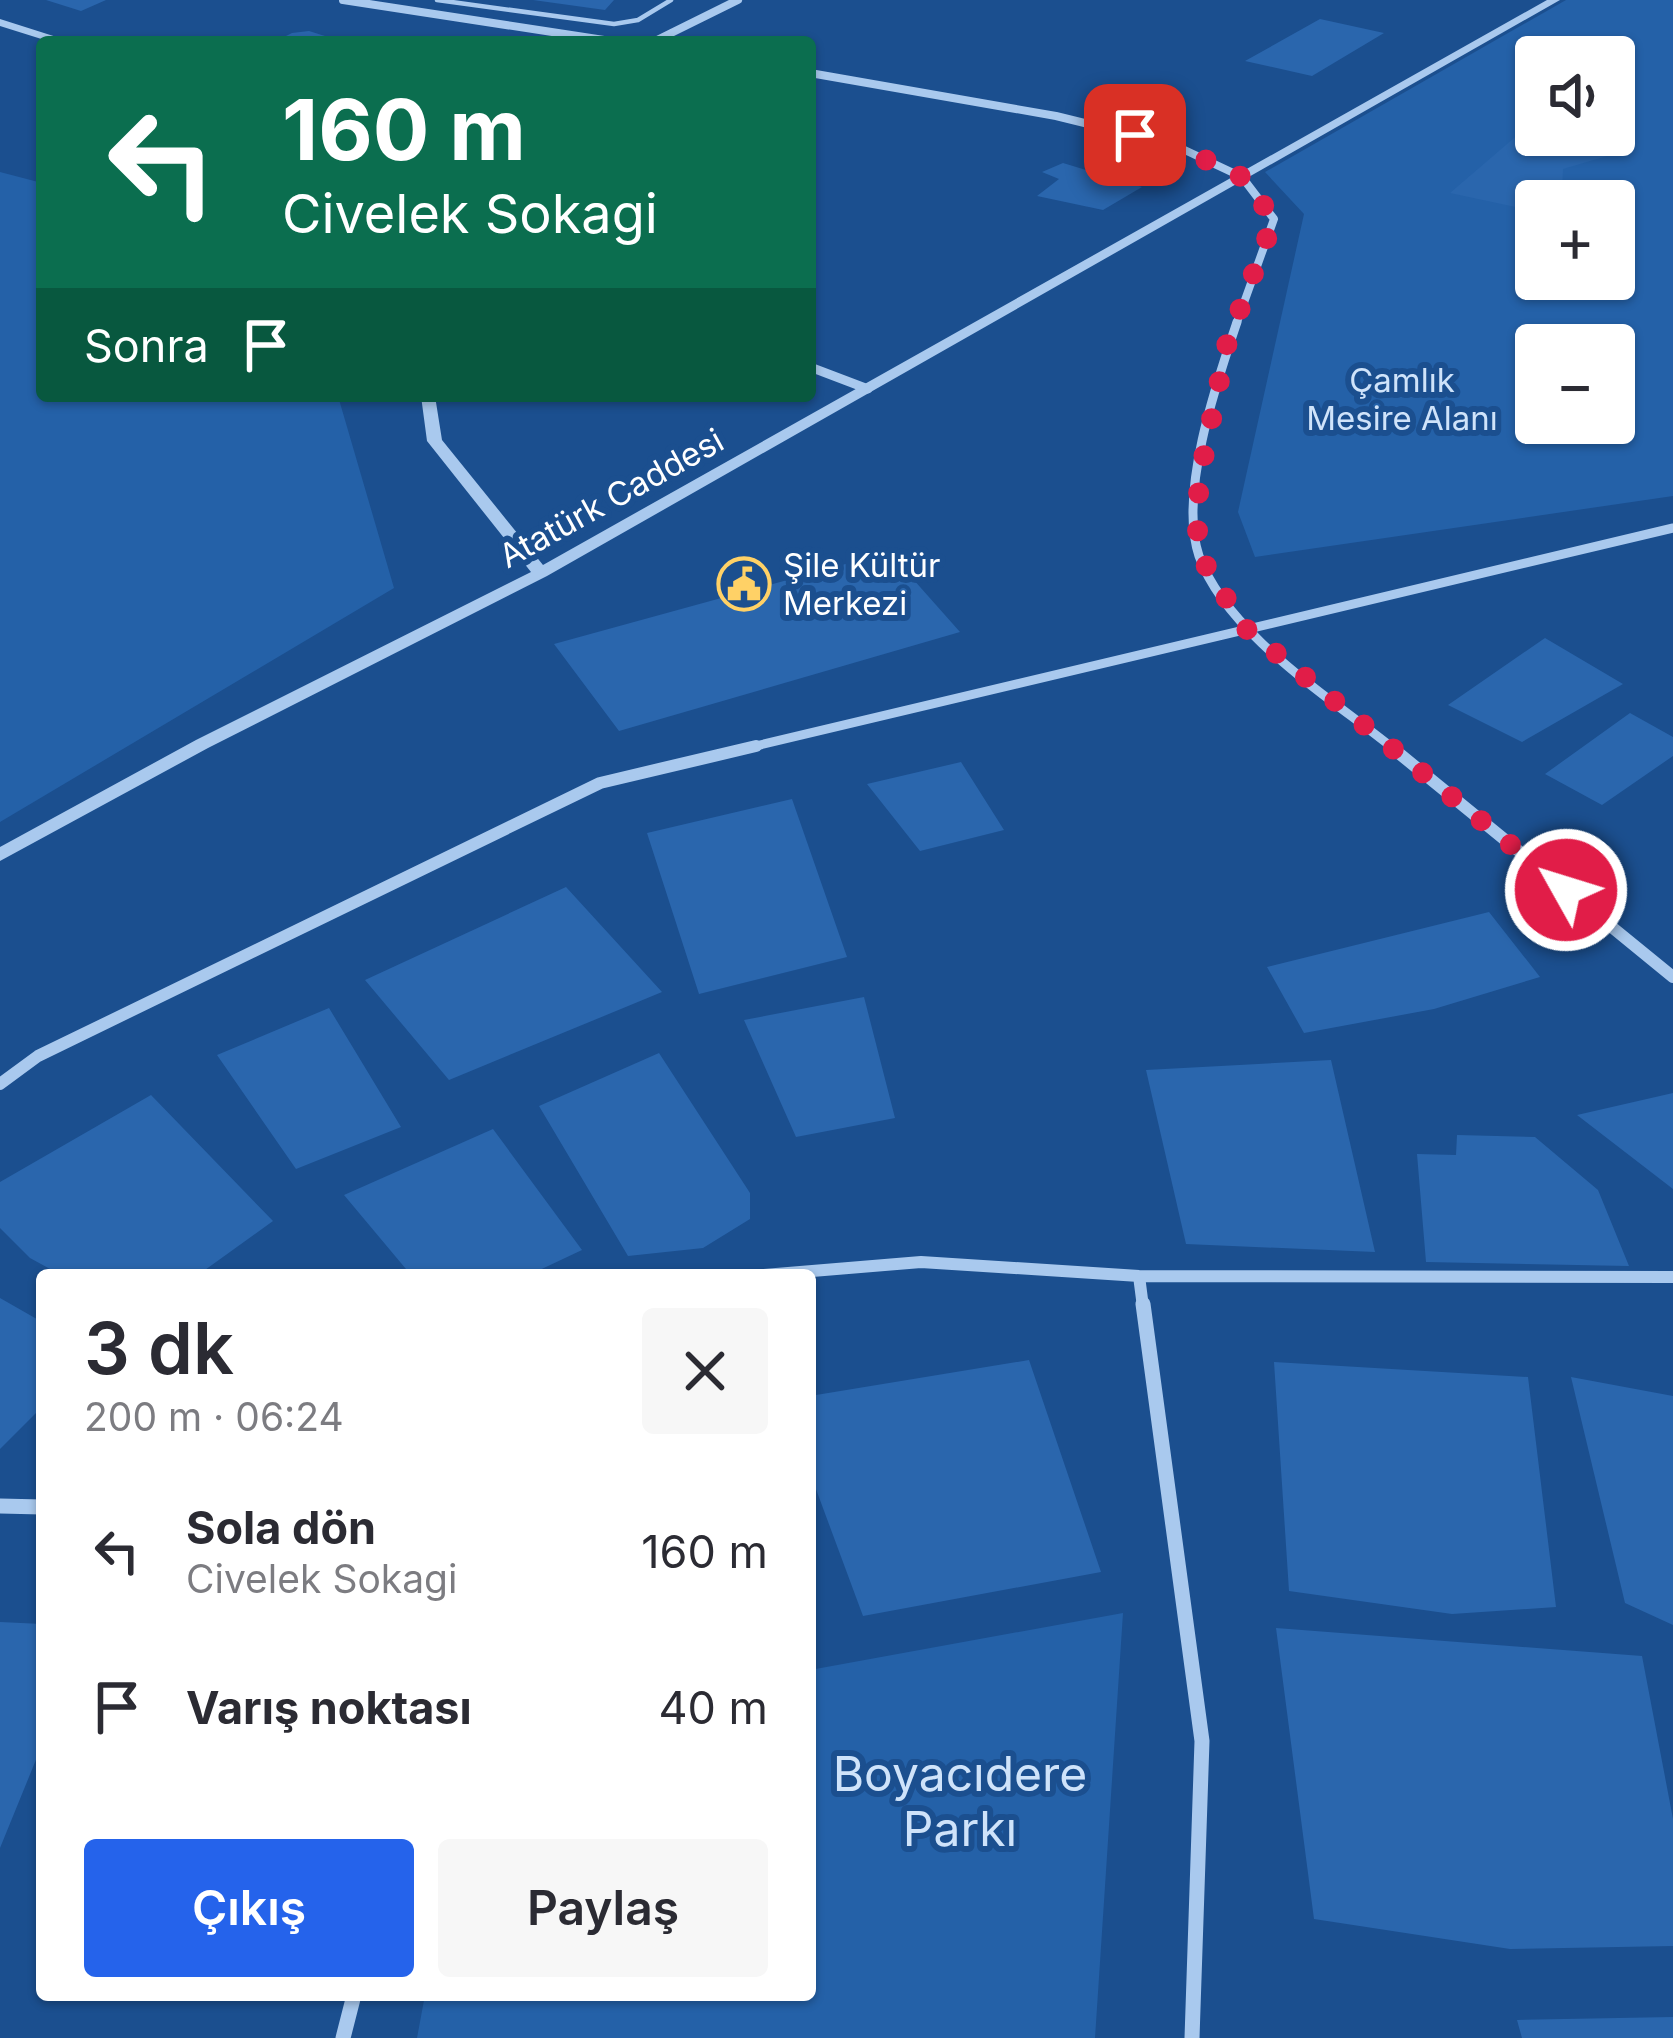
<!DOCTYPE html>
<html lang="tr">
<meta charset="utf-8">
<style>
body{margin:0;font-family:Inter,sans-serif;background:#f7f7f7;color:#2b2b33;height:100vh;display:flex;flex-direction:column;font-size:45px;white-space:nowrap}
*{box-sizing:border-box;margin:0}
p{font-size:39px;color:#7c7c81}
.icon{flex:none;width:66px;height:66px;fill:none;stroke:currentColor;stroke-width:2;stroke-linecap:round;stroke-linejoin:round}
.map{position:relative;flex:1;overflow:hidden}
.drawer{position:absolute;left:36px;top:1269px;width:780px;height:732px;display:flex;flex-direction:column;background:#fff;border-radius:12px;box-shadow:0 3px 9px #0004}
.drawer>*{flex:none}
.top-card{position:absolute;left:36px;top:36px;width:780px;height:366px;border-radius:12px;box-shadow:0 3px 9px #0004;background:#0b6e4f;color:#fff;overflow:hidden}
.tools{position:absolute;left:1515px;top:36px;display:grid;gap:24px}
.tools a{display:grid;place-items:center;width:120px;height:120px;border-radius:12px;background:#fff;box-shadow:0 3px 9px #0004;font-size:60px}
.pin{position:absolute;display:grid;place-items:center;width:102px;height:102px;color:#fff;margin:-51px;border-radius:24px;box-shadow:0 6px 18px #0006}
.me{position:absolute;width:132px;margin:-66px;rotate:309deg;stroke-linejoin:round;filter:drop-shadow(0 0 9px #0008)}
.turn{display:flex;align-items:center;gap:42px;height:252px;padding:0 48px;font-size:54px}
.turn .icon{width:156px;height:156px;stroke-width:2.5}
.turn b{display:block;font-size:84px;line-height:102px}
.then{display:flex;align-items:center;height:114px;padding:0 48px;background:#0003;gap:24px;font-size:45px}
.round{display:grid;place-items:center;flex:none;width:126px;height:126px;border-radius:12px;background:#f7f7f7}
.headline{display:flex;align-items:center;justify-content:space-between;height:204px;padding:0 48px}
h1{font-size:72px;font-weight:600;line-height:90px}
.cta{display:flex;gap:24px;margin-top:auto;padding:24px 48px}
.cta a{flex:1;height:138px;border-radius:12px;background:#2563eb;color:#fff;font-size:48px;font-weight:600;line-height:138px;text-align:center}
.cta a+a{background:#f7f7f7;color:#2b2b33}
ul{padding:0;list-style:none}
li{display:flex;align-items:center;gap:36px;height:156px;padding:0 48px}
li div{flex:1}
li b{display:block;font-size:45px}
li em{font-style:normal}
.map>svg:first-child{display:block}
.green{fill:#2461a8;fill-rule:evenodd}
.building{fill:#2a66ad}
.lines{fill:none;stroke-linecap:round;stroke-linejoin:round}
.service{stroke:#a9c9ee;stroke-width:4.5}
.minor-far3{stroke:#a9c9ee;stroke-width:8}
.minor-far2{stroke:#a9c9ee;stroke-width:9}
.minor-far1{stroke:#a9c9ee;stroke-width:12}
.minor{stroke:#a9c9ee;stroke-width:15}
.tertiary{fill:#a9c9ee;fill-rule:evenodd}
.route{stroke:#e11d48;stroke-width:21;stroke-dasharray:0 37.8}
.labels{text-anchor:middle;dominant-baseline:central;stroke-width:12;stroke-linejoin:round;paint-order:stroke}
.far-park-label{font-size:33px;fill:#cfe3fa;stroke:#1b4f8f}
.far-street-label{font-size:33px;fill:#fff;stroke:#1b4f8f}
.far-poi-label{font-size:33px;fill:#fff;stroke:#1b4f8f;text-anchor:start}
.near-park-label{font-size:48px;fill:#cfe3fa;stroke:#1b4f8f}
</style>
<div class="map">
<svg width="1673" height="2038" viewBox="0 0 1673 2038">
<rect width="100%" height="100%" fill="#1b4f8f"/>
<path class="green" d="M1566 0H1673V496L1255 557 1238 512 1304 214 1265 172ZM1536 57H1614V135H1536ZM1536 201H1614V279H1536ZM1536 345H1614V423H1536Z
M0 172 42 183V396H338L394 588 0 822Z
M1123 1613 1095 2038H417L425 1995H810V1670Z"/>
<path class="building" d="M46 0H106L81 11Z
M533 0H614L605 10Z
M1320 19 1384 33 1312 76 1245 61Z
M309 31 344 42H274L292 33Z
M1527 127 1536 129V135H1561L1624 151 1563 169 1562 194 1536 201 1530 210 1450 193Z
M1063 163 1142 187 1103 210 1037 196 1059 179 1042 172Z
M889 552 960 632 619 731 554 644Z
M1545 638 1623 684 1522 742 1448 705Z
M1630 713 1673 737V756L1602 805 1545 774Z
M961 762 1004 830 920 851 867 784Z
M792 799 847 957 699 994 647 833Z
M566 887 662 992 449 1080 365 980Z
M1489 912 1540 977 1434 1009 1304 1033 1267 967Z
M864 997 895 1118 796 1137 744 1020Z
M329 1008 401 1127 296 1169 217 1055Z
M659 1053 750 1193V1219L703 1248 628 1256 539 1106Z
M1331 1060 1375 1252 1186 1244 1146 1070Z
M1673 1093V1189L1577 1115Z
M151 1095 273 1221 198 1275H61L30 1258 0 1228V1182Z
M493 1129 582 1250 529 1275H411L344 1195Z
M1457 1135 1535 1137 1598 1190 1629 1266 1426 1262 1417 1154 1456 1155Z
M0 1298 42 1322V1407L0 1449Z
M1029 1360 1101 1572 863 1616 810 1473V1396Z
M1274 1362 1528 1377 1556 1607 1452 1614 1289 1591Z
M1571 1377 1673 1396V1625L1625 1603Z
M0 1622 42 1624V1745L0 1848Z
M1276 1628 1642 1656 1673 1819V1946L1510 1949 1314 1919Z
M1673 2017V2038H1522L1517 2020Z"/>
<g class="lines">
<path class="service" d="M437 0 614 24 638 20 671 0"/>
<path class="minor-far3" d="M343 0 617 42
M653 42 738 0
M810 73 1056 116 1174 145 1242 177 1274 219 1236 325"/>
<path class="minor-far2" d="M1237 322C1217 381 1178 494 1199 556 1227 634 1331 698 1394 749
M810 367 868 389
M743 749 1673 528"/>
<path class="minor-far1" d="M1390 746 1673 977
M0 1084 38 1056 600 783 756 746
M764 1275 921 1262 1139 1276 1673 1277
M1139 1276 1143 1307"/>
<path class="minor" d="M1143 1304 1202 1741 1192 2038
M0 1506 42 1507
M343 2038 354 1995"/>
<path class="tertiary" d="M1547 0H1560L547 576 208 748 0 861V847L196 740 531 572 427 441 421 396H435L442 440 543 565Z
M0 19 66 40 67 42H51L0 26Z"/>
</g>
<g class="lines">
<path class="route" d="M1135 135 1174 145 1242 177 1274 219 1227 344 1199 480 1197 551 1244 627 1566 890"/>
</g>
<defs>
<g id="civic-ring" transform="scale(2.7)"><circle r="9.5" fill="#1b4f8f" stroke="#ffd166" stroke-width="1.5"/><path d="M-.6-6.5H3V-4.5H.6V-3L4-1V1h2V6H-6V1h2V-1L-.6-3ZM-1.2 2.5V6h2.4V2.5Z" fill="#ffd166"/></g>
</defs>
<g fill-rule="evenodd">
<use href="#civic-ring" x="744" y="584"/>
</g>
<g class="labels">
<g class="far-park-label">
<text x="1402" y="380">Çamlık<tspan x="1402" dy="38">Mesire Alanı</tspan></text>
</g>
<g class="far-street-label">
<text transform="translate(611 498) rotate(-29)">Atatürk Caddesi</text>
</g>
<g class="far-poi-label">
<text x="783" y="565">Şile Kültür<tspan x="783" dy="38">Merkezi</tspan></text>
</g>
<g class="near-park-label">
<text x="960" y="1773">Boyacıdere<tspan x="960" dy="55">Parkı</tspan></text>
</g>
</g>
</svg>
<div class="tools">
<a><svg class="icon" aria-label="sound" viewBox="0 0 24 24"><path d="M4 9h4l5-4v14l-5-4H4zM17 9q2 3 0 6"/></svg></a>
<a>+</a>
<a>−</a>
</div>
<div class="pin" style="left:1135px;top:135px;background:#d93025"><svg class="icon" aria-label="arrive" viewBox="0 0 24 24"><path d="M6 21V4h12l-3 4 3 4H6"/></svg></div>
<svg class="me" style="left:1566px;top:890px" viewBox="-20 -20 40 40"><circle r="17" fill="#e11d48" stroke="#fff" stroke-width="3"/><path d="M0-11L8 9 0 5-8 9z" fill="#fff"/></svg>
<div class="top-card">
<div class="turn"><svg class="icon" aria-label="left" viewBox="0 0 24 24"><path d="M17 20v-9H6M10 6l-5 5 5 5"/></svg><div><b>160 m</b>Civelek Sokagi</div></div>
<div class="then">Sonra<svg class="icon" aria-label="arrive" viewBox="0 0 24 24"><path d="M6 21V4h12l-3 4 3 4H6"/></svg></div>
</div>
<section class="drawer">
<div class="headline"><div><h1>3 dk</h1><p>200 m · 06:24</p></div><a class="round"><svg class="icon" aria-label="close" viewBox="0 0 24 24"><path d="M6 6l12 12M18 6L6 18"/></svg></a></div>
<ul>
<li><svg class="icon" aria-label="left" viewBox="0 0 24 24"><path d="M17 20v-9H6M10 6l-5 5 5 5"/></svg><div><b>Sola dön</b><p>Civelek Sokagi</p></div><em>160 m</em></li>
<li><svg class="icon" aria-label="arrive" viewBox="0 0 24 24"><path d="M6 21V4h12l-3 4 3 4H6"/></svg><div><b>Varış noktası</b></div><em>40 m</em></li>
</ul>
<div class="cta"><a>Çıkış</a><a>Paylaş</a></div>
</section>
</div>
